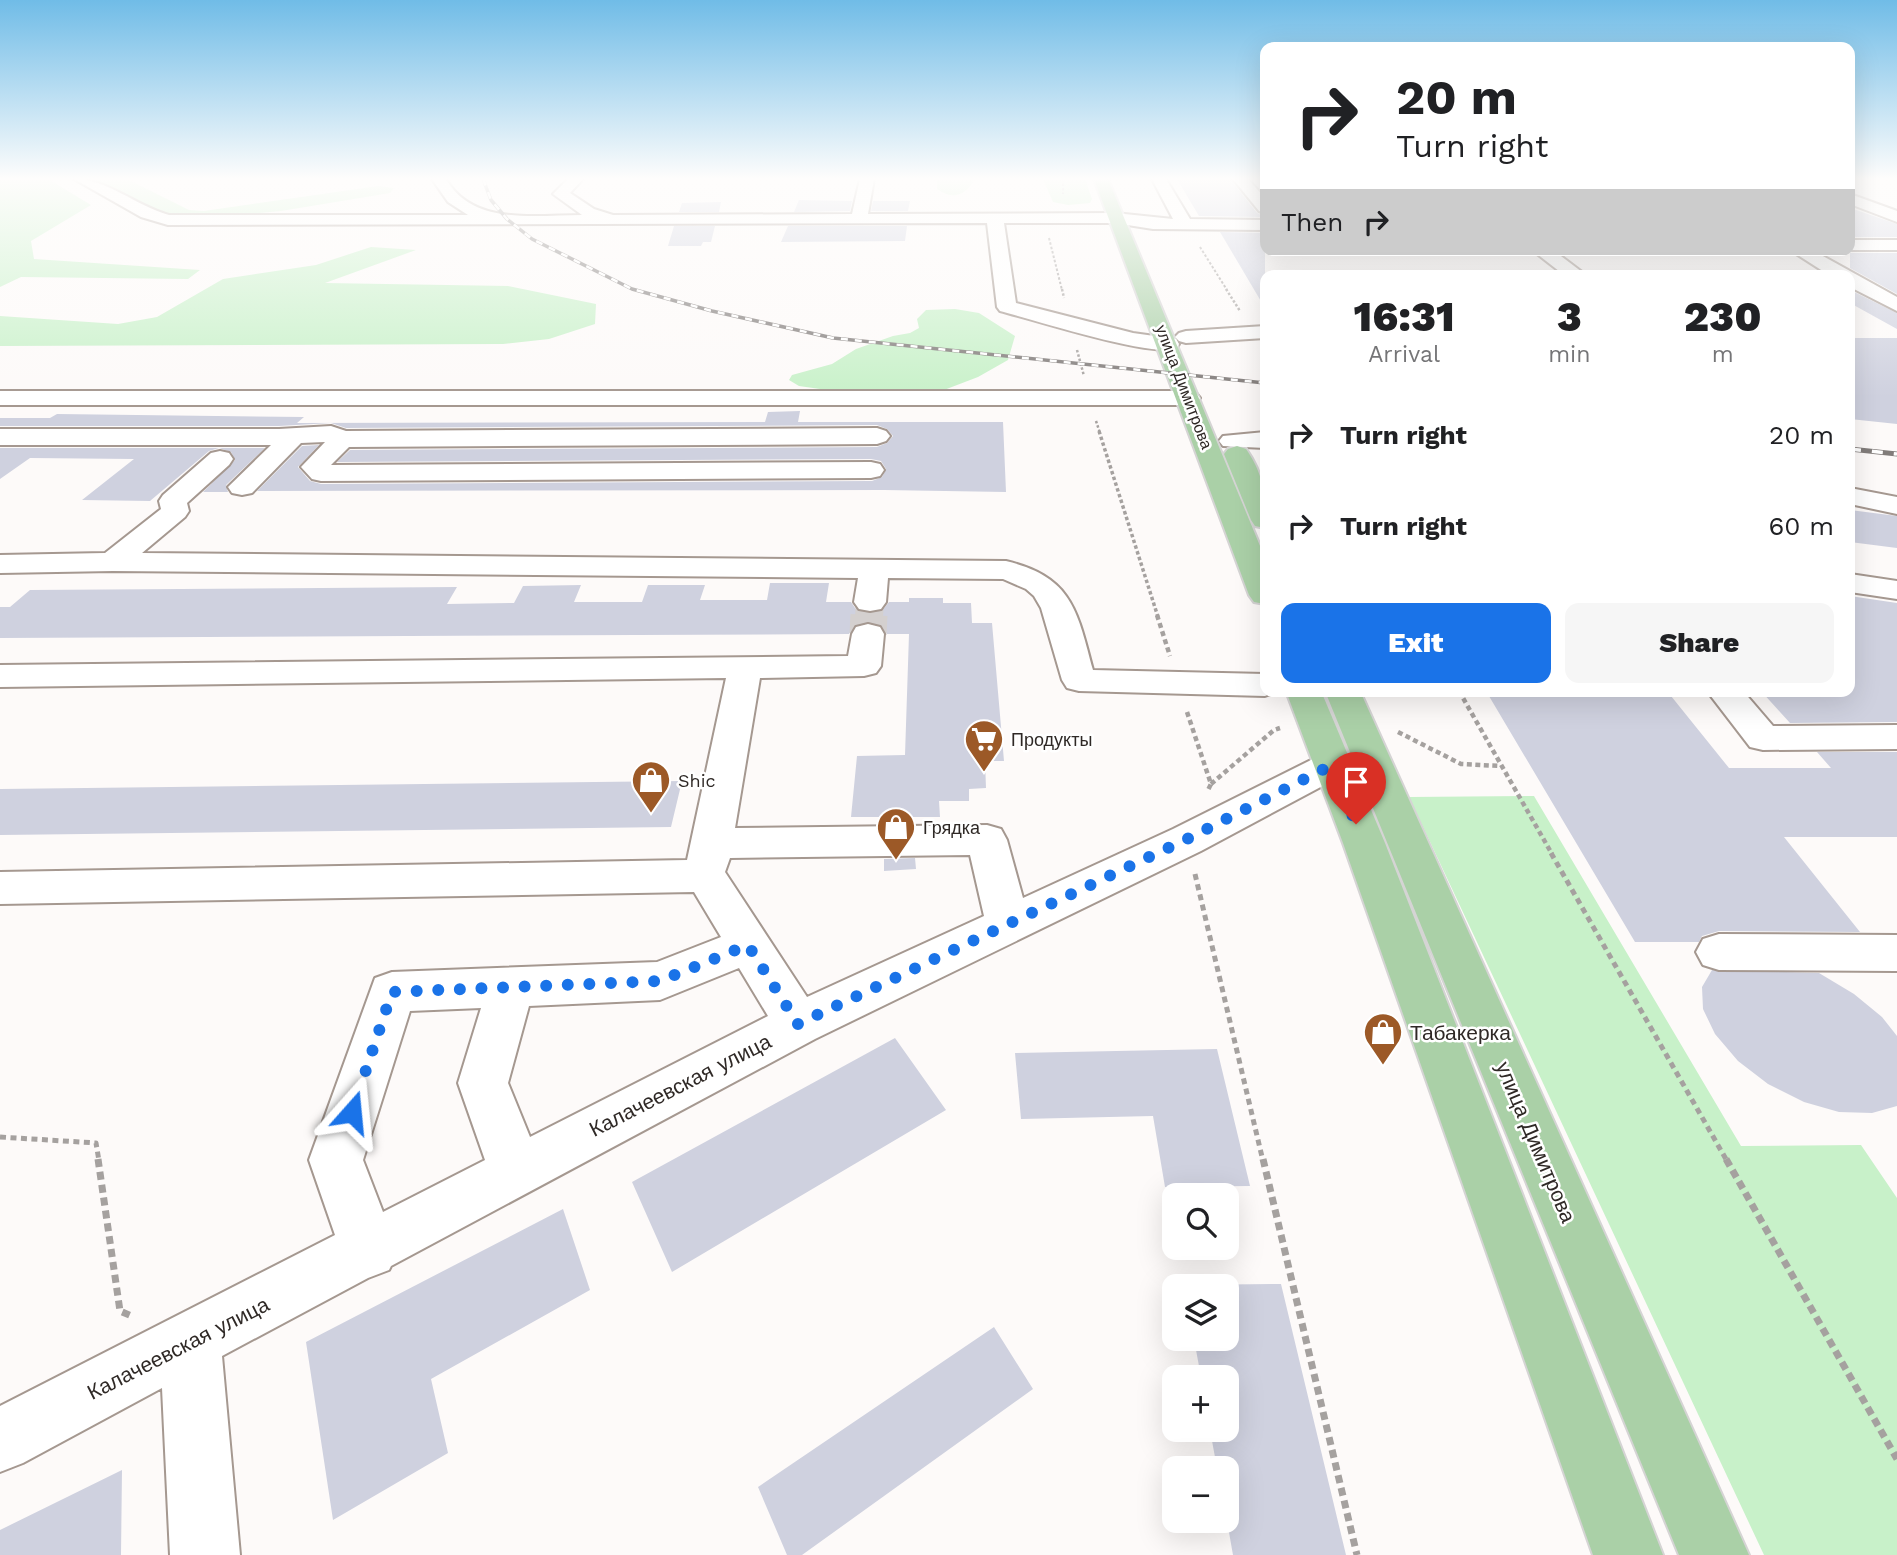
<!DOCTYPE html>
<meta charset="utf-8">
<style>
body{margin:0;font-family:"Work Sans",sans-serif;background:#f6f6f6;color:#202124;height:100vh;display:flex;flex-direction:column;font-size:26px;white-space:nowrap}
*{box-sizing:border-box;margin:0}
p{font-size:23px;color:#757577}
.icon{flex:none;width:38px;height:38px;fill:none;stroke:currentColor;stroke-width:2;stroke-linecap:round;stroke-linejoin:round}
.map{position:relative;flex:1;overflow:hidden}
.sheet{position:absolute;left:1260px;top:270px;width:595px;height:427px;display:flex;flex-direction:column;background:#fff;border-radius:14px;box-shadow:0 7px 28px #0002}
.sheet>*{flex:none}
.hud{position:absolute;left:1260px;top:42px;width:595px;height:214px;border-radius:14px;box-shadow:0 7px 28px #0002;background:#fff;color:#202124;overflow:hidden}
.controls{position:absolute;left:1162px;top:1183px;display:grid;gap:14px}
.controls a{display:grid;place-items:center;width:77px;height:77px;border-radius:14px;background:#fff;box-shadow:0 7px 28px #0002;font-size:35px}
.pin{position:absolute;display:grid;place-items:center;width:60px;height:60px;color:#fff;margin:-72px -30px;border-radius:50% 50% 50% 0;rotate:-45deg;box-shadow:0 0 7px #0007}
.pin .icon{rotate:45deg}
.me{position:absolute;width:77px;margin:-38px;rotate:18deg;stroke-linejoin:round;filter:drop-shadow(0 0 5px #0008)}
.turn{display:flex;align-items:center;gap:24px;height:147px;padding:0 21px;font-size:32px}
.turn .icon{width:91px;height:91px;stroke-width:2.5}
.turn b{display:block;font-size:49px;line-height:60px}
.then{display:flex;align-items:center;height:66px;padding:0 21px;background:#0003;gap:14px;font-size:26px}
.eta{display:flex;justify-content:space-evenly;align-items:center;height:119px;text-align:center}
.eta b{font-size:42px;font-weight:800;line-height:49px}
.button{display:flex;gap:14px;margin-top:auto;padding:14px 21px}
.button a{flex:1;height:80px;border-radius:14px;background:#1a73e8;color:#fff;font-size:28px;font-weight:800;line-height:80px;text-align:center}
.button a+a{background:#f6f6f6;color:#202124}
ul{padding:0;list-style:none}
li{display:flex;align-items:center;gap:21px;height:91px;padding:0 21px}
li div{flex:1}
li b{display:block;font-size:26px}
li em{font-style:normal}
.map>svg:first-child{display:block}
.green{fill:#c8f1c9}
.building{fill:#cfd1df}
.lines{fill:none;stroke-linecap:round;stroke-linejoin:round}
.minor-tunnel-far1{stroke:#d4d0cf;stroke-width:28;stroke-dasharray:28 14;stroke-linecap:butt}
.minor-tunnel{stroke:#d4d0cf;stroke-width:37;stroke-dasharray:37 18;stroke-linecap:butt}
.minor-casing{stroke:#a59890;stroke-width:4}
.major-casing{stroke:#d5d4d4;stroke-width:4}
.path-far5{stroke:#a5a19f;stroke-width:2;stroke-dasharray:2.5 2;stroke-linecap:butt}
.path-far4{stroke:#a5a19f;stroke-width:2.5;stroke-dasharray:2.5 2;stroke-linecap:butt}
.path-far3{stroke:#a5a19f;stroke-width:3.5;stroke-dasharray:3.5 2.5;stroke-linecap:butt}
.path-far2{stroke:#a5a19f;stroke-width:4.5;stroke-dasharray:5 3.5;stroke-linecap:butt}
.path-far1{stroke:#a5a19f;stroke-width:5;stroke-dasharray:6 4.5;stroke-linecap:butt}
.path{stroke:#a5a19f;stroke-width:7;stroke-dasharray:8 5;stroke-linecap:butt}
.minor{fill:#fff;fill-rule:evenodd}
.major{fill:#aad0a7;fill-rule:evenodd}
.rail-far1-casing{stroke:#817c7a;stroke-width:3.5}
.rail-casing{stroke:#817c7a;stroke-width:5}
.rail-far1{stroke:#fff;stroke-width:2.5;stroke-dasharray:7;stroke-linecap:butt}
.rail{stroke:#fff;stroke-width:3.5;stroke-dasharray:11;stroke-linecap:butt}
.route{stroke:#1a73e8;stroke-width:12;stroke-dasharray:0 21.6}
.labels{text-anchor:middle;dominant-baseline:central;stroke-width:5;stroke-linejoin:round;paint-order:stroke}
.far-street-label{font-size:16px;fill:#2f2926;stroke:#fff}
.poi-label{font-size:18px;fill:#2f2926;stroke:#fff;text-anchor:start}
.near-poi-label{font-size:21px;fill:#2f2926;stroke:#fff;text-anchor:start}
.near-street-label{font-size:21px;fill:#2f2926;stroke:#fff}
</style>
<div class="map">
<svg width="1897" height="1555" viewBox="0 0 1897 1555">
<rect width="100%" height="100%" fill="#fdfaf9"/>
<path class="green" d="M0 179H48L91 205 31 241 34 259 200 270 188 279 21 277 0 287Z
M92 179H127L189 210 204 211 378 186 394 188 390 193 281 211 217 217H171L150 209Z
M937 179H974V181C964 196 953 200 937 189Z
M1043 179H1085L1092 199 1090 203 1068 205 1053 202Z
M371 247 416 250 325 283 508 286 596 304 595 324 549 339 503 344 0 346V316L118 324 157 317 223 279 316 265Z
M955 309 979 313 1015 336 1008 360 978 377 944 390 820 389 799 386 789 380 792 375 832 364 856 349 893 336 910 333 919 328 917 319 926 310Z
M1534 796 1741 1146 1861 1145 1897 1198V1555H1764L1409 797Z"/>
<path class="building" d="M1177 179H1230L1257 213 1265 217 1199 216Z
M799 200 852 201 850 211 794 212Z
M873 201H910L908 211H871Z
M721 202 719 212H679L682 203Z
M1850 208 1897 224V237H1850Z
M674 226H715L711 242H703L701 246H668Z
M788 226H907L905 241 781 242Z
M1220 232 1265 233V308Z
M1850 253H1897V294L1850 268Z
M1850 290 1897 313V329L1850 303Z
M1850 338H1897V424L1850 419Z
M800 411 798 422H1003L1006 492 884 490 257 491 302 446 319 445 298 467 310 481 321 484 872 481 882 477 886 469 881 461 871 459 337 462 350 450 877 447 887 443 893 436 887 429 877 425 346 428 331 423 279 426H0V418H50L57 414 304 417 297 423 765 422 768 412Z
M0 448H265L226 485 228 492H203L235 460 231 452 219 448 209 451 150 501 82 500 134 459 30 458 0 479Z
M1850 510 1897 516V548L1850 542Z
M770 583H829L826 602H851L857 611 870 614 881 612 889 602H909V598H943V603H971L972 623H992L1004 761H985L986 788 969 789V801H939L940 817H911L912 823 882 824 881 817H851L857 756 905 755 909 634H887L881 624 869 621 855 624 849 634 0 638V607H10L30 590 457 587 447 604 514 603 523 586 581 585 574 602H642L648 585H705L700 600H767Z
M1850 596 1897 603V722L1790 723 1761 691H1850Z
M1486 691H1667L1729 768H1831L1817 752H1897V837H1784L1860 932 1719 931 1702 936 1699 942H1635Z
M682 781 671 827 0 835V789Z
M915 858 916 869 884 871V859Z
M1712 970 1819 973 1854 994 1882 1017 1897 1036V1106L1872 1113 1839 1112 1804 1102 1768 1084 1738 1061 1715 1034 1703 1009 1702 987Z
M895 1038 946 1110 672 1272 632 1182Z
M1217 1049 1250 1186 1165 1187 1153 1116 1021 1119 1015 1053Z
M563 1209 590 1290 431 1379 448 1453 333 1520 306 1342Z
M1281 1284 1346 1555H1233L1227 1521V1468H1217L1210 1430H1227V1377H1201L1194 1339H1227V1286L1185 1285Z
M994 1327 1033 1389 802 1555H787L758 1487Z
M122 1470 121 1555H0V1530Z"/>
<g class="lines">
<path class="minor-tunnel-far1" d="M869 617 870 602"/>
<path class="minor-tunnel" d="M868 634 869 615"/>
<g class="minor-casing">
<path id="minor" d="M74 179C108 179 136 206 169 215H468L448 202 432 179H446C473 226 535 215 582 215L553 194 568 179H583L570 193 594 209 613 215 852 214 860 179H874L868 214 1115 213 1173 219 1152 179H1166L1190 219 1265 220V230L1153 229 1115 223H1004L1016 303 1133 333 1176 339 1179 344 1176 349C1146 356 1035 320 1000 311L997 307 987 223 168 225 141 217Z
M1233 179H1248L1265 198V213L1259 211Z
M1850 194 1897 211V222L1850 204Z
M1850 240H1897V250H1850Z
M1532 250H1553L1586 275H1564Z
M1790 250H1812L1897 297V311L1850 287V275H1829Z
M1265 326V338L1186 343 1179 341 1175 337 1179 333 1186 331Z
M0 391H1188L1196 393 1200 398 1196 403 1188 405H0Z
M331 426 346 431 877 428 886 431 890 436 886 441 877 444 349 447 331 465 871 462 880 464 884 470 880 476 871 478 321 481 312 479 301 467 325 442 301 443 252 493 242 495 232 493 228 487 271 445H0V429H279Z
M1265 432V448L1223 446 1219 441 1223 436Z
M220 451 229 453 233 459 229 465 187 503 189 511 185 517 142 553 1006 561C1072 577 1077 610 1093 670L1265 674V691H1278L1265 696 1079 691 1067 688 1062 680 1041 608 1034 596 1026 589 1003 579 888 578 886 602 881 609 870 611 859 609 854 602 858 578 113 571 0 573V555L105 553 161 509 159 501 163 495 211 453Z
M1850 488 1897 497V514L1850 504Z
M1850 574 1897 581V599L1850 592Z
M868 624 880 627 884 634 881 666 876 673 864 676 760 678 735 828 987 825 1001 829 1007 840 1023 898 1173 829 1319 756 1332 752 1345 756 1351 765 1345 774 1201 851 815 1039 391 1266 389 1270 368 1278 222 1356 240 1555H170L162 1388 23 1463 0 1472V1406L335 1235 309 1160 375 978 392 972 657 962 721 937 694 892 0 904V872L687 860 726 678 0 687V665L848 656 852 634 856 627ZM970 855 984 916 807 997 725 872 730 858ZM739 968 768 1016 530 1137 508 1083 529 1006 660 1000ZM481 1008 458 1083 485 1160 383 1212 363 1160 410 1011Z
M1707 691H1743L1773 726 1897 725V749L1763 750 1750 747Z
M1719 934 1897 935V971L1719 970 1703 965 1696 952 1703 939Z"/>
</g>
<g class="major-casing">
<path id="major" d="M1094 179H1108L1265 558V604L1254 602 1249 595Z
M1237 446 1246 449C1265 476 1265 496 1265 528L1255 526 1251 520 1224 454 1228 449Z
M1286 691H1321L1385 843 1663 1555H1593L1343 843Z
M1325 691H1360L1749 1555H1679Z"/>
</g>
<path class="path-far5" d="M1063 179V194
M1049 238 1062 290
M1200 247 1227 290"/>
<path class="path-far4" d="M1062 289 1064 298
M1226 289 1240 311
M1077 350 1084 376
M1096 421 1100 433"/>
<path class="path-far3" d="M1099 431 1158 617"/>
<path class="path-far2" d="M1157 615 1170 656
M1459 691 1552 854
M1187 712 1211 784 1208 790
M1398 732 1461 764 1500 766
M1211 784 1274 730 1280 728"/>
<path class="path-far1" d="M1551 853 1727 1161
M1195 874 1263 1161
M0 1137 96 1143 99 1161"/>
<path class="path" d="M98 1159 120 1311 134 1317
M1263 1159 1357 1555
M1726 1159 1897 1459"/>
<use href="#minor" class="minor"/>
<use href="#major" class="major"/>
<g class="rail-far1-casing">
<path id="rail-far1" d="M483 179 491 200 507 219 532 239 632 289 712 311 833 338 1265 383"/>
</g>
<g class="rail-casing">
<path id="rail" d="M1850 449 1897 454"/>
</g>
<use href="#rail-far1" class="rail-far1"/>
<use href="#rail" class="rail"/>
</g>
<linearGradient id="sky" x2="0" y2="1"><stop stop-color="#70bce7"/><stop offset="0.45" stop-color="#fefdfc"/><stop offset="1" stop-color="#fefdfc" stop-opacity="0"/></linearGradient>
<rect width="1897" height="397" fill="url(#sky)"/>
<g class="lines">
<path class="route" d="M352 1112 392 992 660 981 748 945 798 1024 1187 839 1332 765 1356 824"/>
</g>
<defs>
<g id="supermarket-pin" transform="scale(2.0125)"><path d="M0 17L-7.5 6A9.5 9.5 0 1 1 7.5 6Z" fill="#9c5927" stroke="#fff"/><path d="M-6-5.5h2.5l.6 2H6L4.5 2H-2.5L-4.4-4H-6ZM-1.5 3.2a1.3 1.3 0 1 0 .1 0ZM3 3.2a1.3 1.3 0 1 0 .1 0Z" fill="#fff"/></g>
<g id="shop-pin" transform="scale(2.0125)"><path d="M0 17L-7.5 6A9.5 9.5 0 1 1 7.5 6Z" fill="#9c5927" stroke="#fff"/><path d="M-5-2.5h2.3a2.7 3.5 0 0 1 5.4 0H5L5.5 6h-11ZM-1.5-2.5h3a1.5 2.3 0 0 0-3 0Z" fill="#fff"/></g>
</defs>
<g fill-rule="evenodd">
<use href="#supermarket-pin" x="984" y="739"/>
<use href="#shop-pin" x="651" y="780"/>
<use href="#shop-pin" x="896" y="827"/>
<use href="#shop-pin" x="1383" y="1032"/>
</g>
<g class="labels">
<g class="far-street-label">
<text transform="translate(1184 387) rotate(69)">улица Димитрова</text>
</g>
<g class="poi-label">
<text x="1011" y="739">Продукты</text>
<text x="678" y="780">Shic</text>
<text x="923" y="827">Грядка</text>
</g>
<g class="near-poi-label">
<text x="1410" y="1032">Табакерка</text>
</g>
<g class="near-street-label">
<text transform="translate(680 1085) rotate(-27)">Калачеевская улица</text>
<text transform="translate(1536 1142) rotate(67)">улица Димитрова</text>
<text transform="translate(178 1348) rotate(-27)">Калачеевская улица</text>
</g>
</g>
</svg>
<div class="controls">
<a><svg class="icon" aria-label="search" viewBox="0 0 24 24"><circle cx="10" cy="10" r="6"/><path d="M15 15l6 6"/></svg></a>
<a><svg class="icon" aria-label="layers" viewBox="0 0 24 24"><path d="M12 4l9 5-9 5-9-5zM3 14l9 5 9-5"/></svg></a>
<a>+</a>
<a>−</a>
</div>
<div class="pin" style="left:1356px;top:824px;background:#d93025"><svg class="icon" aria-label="arrive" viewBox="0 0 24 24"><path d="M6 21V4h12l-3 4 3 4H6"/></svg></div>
<svg class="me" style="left:352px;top:1112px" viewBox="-20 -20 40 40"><path d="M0-17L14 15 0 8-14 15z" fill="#1a73e8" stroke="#fff" stroke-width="4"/></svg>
<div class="hud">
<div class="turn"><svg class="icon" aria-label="right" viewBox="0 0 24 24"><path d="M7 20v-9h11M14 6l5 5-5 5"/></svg><div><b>20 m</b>Turn right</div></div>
<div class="then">Then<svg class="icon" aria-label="right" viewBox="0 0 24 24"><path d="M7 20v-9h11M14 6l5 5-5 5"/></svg></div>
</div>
<section class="sheet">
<div class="eta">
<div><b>16:31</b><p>Arrival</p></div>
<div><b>3</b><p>min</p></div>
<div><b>230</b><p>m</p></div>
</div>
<ul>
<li><svg class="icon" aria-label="right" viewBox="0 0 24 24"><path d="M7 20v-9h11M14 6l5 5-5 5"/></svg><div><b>Turn right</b></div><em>20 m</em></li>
<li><svg class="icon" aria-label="right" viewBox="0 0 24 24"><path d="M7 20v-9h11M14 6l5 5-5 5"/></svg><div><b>Turn right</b></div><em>60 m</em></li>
</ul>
<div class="button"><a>Exit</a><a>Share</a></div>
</section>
</div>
